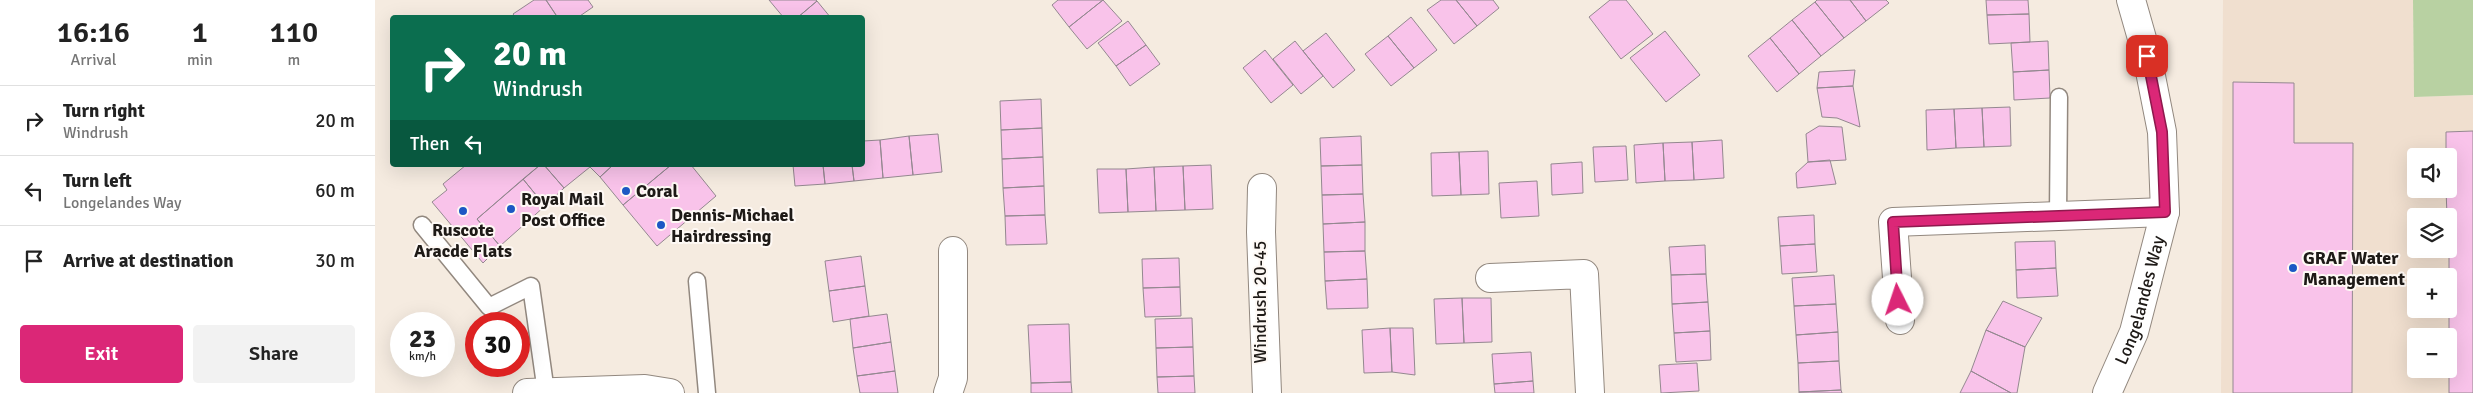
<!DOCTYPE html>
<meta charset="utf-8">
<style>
body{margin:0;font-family:Signika,sans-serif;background:#f2f2f2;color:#222;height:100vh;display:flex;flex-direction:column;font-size:19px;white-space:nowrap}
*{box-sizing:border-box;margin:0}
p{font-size:16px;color:#767676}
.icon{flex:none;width:28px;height:28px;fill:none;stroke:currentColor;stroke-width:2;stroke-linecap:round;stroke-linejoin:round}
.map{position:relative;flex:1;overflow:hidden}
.sheet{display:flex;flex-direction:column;background:#fff;width:375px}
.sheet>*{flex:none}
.hud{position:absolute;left:15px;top:15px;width:475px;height:152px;border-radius:5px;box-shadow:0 5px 20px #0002;background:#0b6e4f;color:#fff;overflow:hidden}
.controls{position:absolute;left:2032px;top:148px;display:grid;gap:10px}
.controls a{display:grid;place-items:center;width:50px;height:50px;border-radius:5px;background:#fff;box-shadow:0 5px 20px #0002;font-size:25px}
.speed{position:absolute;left:15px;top:312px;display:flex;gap:10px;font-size:25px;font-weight:700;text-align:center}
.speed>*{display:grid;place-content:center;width:65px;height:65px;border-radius:50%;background:#fff;box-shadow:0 5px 20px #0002;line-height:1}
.speed small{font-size:12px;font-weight:400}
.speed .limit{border:8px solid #d22;background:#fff;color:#111}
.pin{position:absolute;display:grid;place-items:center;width:42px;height:42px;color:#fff;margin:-21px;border-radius:10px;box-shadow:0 2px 8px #0006}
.me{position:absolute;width:55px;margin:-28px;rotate:356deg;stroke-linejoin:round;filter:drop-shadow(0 0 4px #0008)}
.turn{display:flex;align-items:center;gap:18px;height:105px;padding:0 20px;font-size:22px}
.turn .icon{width:65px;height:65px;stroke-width:2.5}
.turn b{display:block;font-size:35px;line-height:42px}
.then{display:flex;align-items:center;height:48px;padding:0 20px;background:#0003;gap:10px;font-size:19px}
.eta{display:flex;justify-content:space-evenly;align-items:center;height:85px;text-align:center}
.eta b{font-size:30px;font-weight:600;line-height:35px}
.cta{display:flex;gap:10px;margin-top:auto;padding:10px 20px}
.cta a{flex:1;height:58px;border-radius:5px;background:#db2777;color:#fff;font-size:20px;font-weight:600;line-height:58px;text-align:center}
.cta a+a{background:#f2f2f2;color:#222}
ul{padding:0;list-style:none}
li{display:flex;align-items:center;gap:15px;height:70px;padding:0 20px;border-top:1px solid #e0e0e0}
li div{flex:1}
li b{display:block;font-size:19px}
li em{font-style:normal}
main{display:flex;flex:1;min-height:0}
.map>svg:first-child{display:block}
.built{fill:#f0dfcf;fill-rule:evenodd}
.green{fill:#b8d1a2}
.building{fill:#f9c3ea;stroke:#948890}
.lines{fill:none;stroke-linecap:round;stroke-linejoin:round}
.lane-casing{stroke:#92887f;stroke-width:19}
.street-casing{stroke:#92887f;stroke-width:30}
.secondary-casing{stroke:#92887f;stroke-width:30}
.lane{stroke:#fff;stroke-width:16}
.street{stroke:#fff;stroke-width:28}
.secondary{stroke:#fff;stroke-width:28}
.route-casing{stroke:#8e194d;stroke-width:12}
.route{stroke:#db2777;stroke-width:9}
.poi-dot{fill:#1c58c4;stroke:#fef9f5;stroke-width:2}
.labels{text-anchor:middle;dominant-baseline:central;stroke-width:4;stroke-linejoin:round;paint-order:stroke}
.poi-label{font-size:18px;font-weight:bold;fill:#1e1a17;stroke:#fef9f5;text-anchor:start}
.street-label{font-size:18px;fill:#1e1a17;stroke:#fef9f5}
</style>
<main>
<section class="sheet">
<div class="eta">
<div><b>16:16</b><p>Arrival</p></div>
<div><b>1</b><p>min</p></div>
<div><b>110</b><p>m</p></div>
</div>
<ul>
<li><svg class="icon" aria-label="right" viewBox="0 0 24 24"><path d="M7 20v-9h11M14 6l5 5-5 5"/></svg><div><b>Turn right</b><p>Windrush</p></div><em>20 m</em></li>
<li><svg class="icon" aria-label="left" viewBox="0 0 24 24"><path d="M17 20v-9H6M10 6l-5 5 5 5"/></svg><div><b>Turn left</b><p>Longelandes Way</p></div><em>60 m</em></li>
<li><svg class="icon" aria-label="arrive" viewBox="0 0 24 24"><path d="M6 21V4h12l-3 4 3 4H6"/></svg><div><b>Arrive at destination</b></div><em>30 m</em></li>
</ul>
<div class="cta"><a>Exit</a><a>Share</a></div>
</section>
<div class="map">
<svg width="2098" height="393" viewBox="0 0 2098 393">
<rect width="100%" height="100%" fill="#f5ebe0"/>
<path class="built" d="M1848 0H2038L2039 97 2098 95V393H1846ZM2041 156H2074V189H2041ZM2041 216H2074V249H2041ZM2041 276H2074V309H2041ZM2041 336H2074V369H2041Z"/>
<path class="green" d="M2038 0H2098V95L2039 97Z"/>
<path class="building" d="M159 0H171L183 18H141L138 14Z
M171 0H213L218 7 202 18H183Z
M394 0H441L442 1 422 18H409Z
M683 0H728L694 27 677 5Z
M728 0 747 21 712 49 694 27Z
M1066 0H1081L1102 26 1079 44 1052 10Z
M1081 0H1118L1124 8 1102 26Z
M1235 0H1251L1278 34 1246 59 1214 17Z
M1442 0H1475L1491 21 1469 38 1440 2Z
M1475 0H1511L1514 3 1491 21Z
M1611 0H1653L1654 14 1612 15Z
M442 1 456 18H422Z
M1440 2 1469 38 1446 56 1417 20Z
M1654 14 1655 42 1614 44 1612 15Z
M1036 17 1062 50 1039 68 1013 36Z
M1417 20 1446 56 1424 74 1395 38Z
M753 21 771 45 741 66 723 43Z
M1290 31 1325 75 1291 102 1255 58Z
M951 33 980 70 958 88 928 51Z
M1013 36 1039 68 1016 86 990 54Z
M1395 38 1424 74 1402 92 1373 56Z
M920 41 948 76 926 94 898 59Z
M1673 41 1674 70 1638 72 1636 43Z
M771 45 785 64 755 86 741 66Z
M890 50 918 85 896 103 868 68Z
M1480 70 1478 86 1442 88 1444 72Z
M1674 70 1675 98 1639 100 1638 72Z
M1858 82 1919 83V143H1978L1977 393H1858Z
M1478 86 1485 127 1462 118 1447 117 1442 88Z
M666 99 667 128 626 130 625 101Z
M1635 107 1636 146 1609 147 1607 108Z
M1607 108 1609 147 1581 148 1579 109Z
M1579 109 1581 148 1552 150 1551 110Z
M1444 126 1467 127 1471 160 1433 162 1431 134Z
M667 128 668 157 627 159 626 130Z
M2098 131V393H2074V216H2072L2071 189H2074V156H2071V132Z
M563 134 567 172 538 175 534 136Z
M534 136 538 175 508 178 505 140Z
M986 136 987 165 946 166 945 138Z
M505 140 508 178 479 181 477 165H488V141Z
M1347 140 1349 178 1319 180 1317 142Z
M1317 142 1319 180 1290 181 1288 143Z
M1288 143 1290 181 1261 183 1259 145Z
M1251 146 1253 180 1220 182 1218 147Z
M1113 151 1114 194 1086 195 1084 152Z
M1084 152 1086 195 1057 196 1056 153Z
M668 157 669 186 628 188 627 159Z
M1455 160 1461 184 1422 188 1421 173 1433 162Z
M1207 162 1208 193 1177 195 1176 164Z
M91 165H165L102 219 125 246 108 263 57 202 72 190 68 184Z
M165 165H169L189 188 170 206 148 179Z
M169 165H213L215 167 189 188Z
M213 165H238L225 177Z
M238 165H296L248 205 225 177Z
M296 165H316L341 196 282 246 248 205Z
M418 165H448L450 184 420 186Z
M448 165H477L479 181 450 184Z
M836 165 838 209 810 210 808 166Z
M987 165 988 194 947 195 946 166Z
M808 166 810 210 781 211 779 167Z
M779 167 781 211 753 212 751 169Z
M722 169H751L753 212 724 213Z
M148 179 170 206 125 246 102 219Z
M1162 181 1164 216 1126 218 1124 183Z
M669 186 670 215 630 216 628 188Z
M988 194 990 222 948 224 947 195Z
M670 215 672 244 631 245 630 216Z
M1439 215 1440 244 1405 246 1403 217Z
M990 222V251L949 252 948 224Z
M1680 241 1681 268 1641 270 1640 242Z
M1440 244 1442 272 1407 274 1405 246Z
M1330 245 1331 274 1296 275 1294 247Z
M990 251 992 279 950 281 949 252Z
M486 256 490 286 454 291 450 261Z
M804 258 805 287 768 288 767 259Z
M1681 268 1683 296 1642 298 1641 270Z
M1331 274 1333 302 1297 304 1296 275Z
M1459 275 1461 304 1419 306 1417 278Z
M992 279 993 308 952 309 950 281Z
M490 286 494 316 458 322 454 291Z
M805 287 806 316 770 317 768 288Z
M1087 298H1116L1117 342 1089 343Z
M1087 298 1089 343 1061 344 1059 299Z
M1628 301 1667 318 1650 347 1611 330Z
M1333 302 1335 331 1299 333 1297 304Z
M1461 304 1463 332 1421 335 1419 306Z
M512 314 516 342 478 348 475 319Z
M817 318 818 347 781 348 780 319Z
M694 324 696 382 656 383 653 325Z
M1015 328 1017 372 989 373 987 330Z
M1015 328H1038L1040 375 1017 372Z
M1611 330 1650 347 1642 393H1636L1596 371Z
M1335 331 1336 360 1301 362 1299 333Z
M1463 332 1464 361 1423 363 1421 335Z
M516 342 520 371 482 376 478 348Z
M818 347 819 376 782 377 781 348Z
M1156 352 1158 381 1119 384 1117 354Z
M1464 361 1466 390 1424 392 1423 363Z
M1322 363 1324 391 1286 393 1284 365Z
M520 371 523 393H485L482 376Z
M1596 371 1636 393H1585Z
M819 376 820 393H783L782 377Z
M1158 381 1159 393H1120L1119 384Z
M696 382 697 393H656V383Z
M1466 390 1467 393H1424V392Z"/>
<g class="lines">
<g class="lane-casing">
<path id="lane" d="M1683 216 1684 97
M47 225 114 307 156 286 171 392
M322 281 332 393"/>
</g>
<g class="street-casing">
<path id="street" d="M887 188 886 232 892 393
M1115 278 1209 274 1215 393
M1525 320 1518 222 1790 212
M573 393 578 378V251"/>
</g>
<g class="secondary-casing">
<g id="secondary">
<path d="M152 393 270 389 295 393"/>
<path id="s1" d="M1732 393 1759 332 1790 212 1787 132 1772 56 1756 0"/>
</g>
</g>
<use href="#lane" class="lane"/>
<use href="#street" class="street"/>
<use href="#secondary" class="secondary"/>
</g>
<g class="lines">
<g class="route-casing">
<path id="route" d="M1523 300 1518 222 1790 212 1787 132 1772 56"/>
</g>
<use href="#route" class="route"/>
</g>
<g class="poi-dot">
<circle cx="251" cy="191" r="5"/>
<circle cx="136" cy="209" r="5"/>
<circle cx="88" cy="211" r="5"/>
<circle cx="286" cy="225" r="5"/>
<circle cx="1918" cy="268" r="5"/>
</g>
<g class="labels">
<g class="poi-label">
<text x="261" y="191">Coral</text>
<text x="146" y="199">Royal Mail<tspan x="146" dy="21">Post Office</tspan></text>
<text x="296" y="215">Dennis-Michael<tspan x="296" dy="21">Hairdressing</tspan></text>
<text x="88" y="230" text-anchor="middle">Ruscote<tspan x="88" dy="21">Aracde Flats</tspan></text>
<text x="1928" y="258">GRAF Water<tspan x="1928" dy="21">Management</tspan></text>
</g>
<g class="street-label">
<text stroke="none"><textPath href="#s1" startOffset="99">Longelandes Way</textPath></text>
<text transform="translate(885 302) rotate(-90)">Windrush 20-45</text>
</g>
</g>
</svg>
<div class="controls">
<a><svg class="icon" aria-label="sound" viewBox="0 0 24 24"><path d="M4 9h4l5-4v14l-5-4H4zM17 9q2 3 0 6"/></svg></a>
<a><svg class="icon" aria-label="layers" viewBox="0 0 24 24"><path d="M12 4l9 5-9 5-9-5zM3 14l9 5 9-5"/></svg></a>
<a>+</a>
<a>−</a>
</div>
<div class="speed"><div>23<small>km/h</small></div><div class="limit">30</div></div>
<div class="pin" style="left:1772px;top:56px;background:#d93025"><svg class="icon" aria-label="arrive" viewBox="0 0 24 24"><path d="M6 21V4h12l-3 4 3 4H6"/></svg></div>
<svg class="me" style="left:1523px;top:300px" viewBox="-20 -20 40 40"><circle r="19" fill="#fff"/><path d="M0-13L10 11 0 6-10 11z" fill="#db2777"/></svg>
<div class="hud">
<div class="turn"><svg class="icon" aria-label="right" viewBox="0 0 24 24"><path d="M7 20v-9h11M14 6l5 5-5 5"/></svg><div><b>20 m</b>Windrush</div></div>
<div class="then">Then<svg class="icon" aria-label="left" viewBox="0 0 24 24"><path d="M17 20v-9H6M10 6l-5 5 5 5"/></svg></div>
</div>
</div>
</main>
